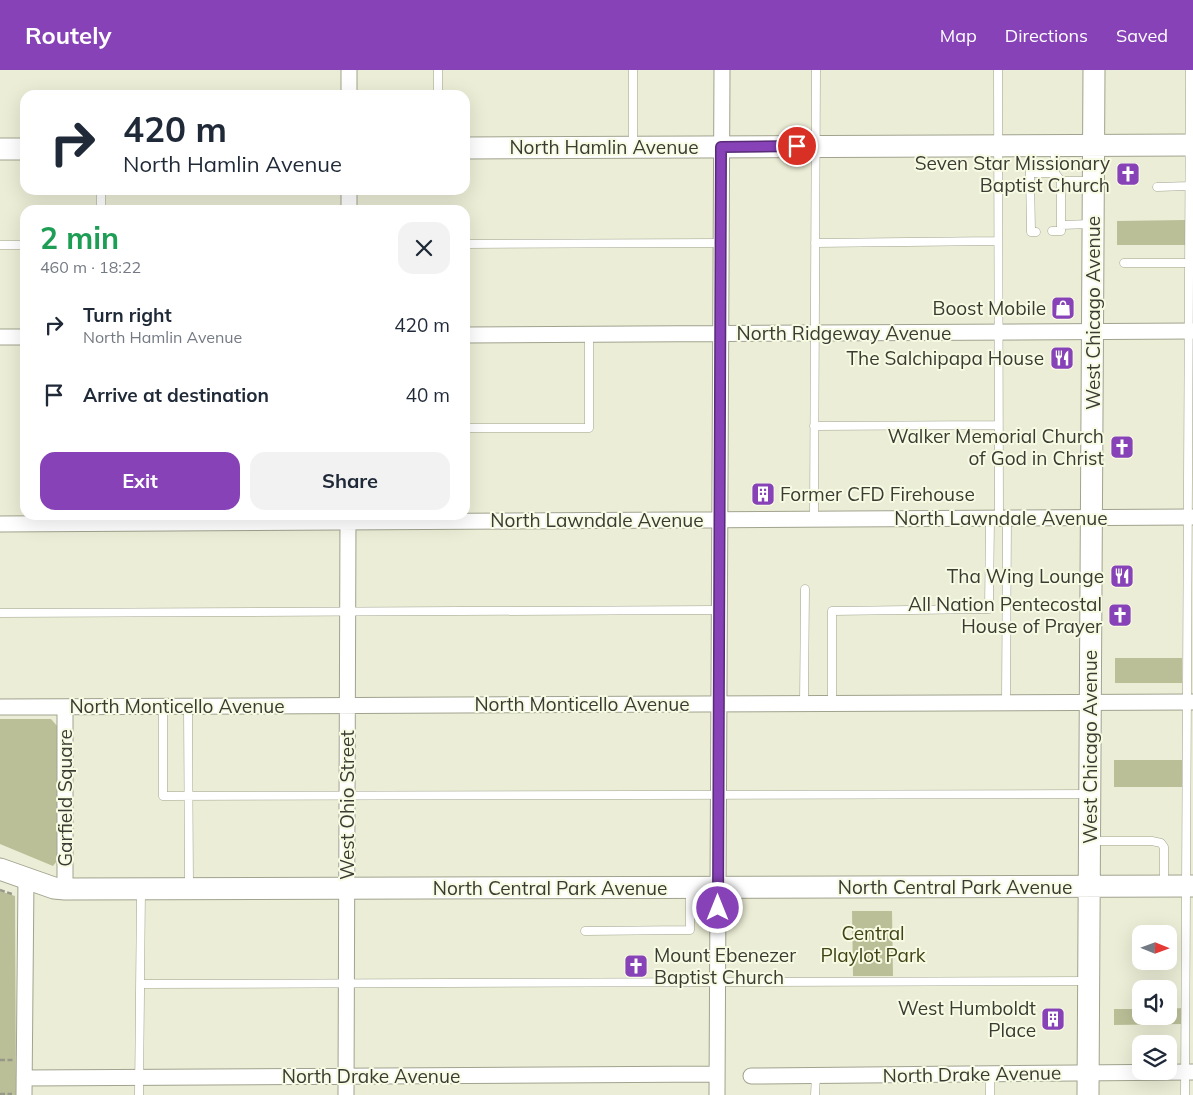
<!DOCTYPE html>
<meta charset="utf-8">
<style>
body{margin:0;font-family:Mulish,sans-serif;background:#f2f2f3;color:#1f2937;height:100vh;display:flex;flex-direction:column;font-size:19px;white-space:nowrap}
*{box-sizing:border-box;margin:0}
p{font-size:16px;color:#747a83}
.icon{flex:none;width:28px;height:28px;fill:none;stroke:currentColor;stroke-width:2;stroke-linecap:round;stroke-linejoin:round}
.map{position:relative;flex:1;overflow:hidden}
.side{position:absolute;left:20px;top:135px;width:450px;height:315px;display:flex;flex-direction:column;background:#fff;border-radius:15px;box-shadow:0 5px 20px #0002}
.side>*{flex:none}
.hud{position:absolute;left:20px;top:20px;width:450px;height:105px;border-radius:15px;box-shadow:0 5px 20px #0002;background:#fff;color:#1f2937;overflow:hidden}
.needle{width:32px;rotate:91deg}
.tools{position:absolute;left:1132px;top:855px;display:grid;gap:10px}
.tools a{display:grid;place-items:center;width:45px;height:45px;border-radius:10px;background:#fff;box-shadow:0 5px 20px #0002;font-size:25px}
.pin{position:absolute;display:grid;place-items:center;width:42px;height:42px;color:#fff;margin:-21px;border:2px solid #fff;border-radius:50%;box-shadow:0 1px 5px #0007}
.me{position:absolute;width:55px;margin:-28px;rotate:0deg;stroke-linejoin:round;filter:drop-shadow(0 0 4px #0008)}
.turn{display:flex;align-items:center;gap:18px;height:105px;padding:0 20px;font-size:22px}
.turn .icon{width:65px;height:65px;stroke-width:2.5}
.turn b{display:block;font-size:35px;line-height:42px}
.round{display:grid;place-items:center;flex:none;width:52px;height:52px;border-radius:15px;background:#f2f2f3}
.summary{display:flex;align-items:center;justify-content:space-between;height:85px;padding:0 20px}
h1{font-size:30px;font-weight:700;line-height:38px;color:#1e9e55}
.action{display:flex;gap:10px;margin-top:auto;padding:10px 20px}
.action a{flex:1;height:58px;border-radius:15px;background:#8642b6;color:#fff;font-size:20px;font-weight:700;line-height:58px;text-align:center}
.action a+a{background:#f2f2f3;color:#1f2937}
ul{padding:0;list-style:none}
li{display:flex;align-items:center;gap:15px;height:70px;padding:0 20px}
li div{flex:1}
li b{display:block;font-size:19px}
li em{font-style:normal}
header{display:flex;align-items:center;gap:30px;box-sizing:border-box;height:70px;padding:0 25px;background:#8642b6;color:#fff}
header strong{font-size:24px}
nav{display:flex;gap:28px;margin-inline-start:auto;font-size:18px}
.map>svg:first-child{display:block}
.green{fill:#bbbf97}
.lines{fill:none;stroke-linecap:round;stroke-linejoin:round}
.lane-casing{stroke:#a1a38e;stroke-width:9}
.street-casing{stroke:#a1a38e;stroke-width:17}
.secondary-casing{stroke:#a1a38e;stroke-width:23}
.path{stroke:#969888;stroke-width:2.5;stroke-dasharray:5 2.5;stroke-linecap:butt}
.lane{stroke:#fff;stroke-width:8}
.street{stroke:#fff;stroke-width:15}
.secondary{stroke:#fff;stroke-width:21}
.route-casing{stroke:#572b76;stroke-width:12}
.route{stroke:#8642b6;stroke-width:9}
.labels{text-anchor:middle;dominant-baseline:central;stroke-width:4;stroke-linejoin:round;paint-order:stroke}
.street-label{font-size:19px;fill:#3a3b32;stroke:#f8fbe3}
.poi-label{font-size:19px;fill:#3a3b32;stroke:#f8fbe3;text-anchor:end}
.park-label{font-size:19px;fill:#414314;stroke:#f8fbe3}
</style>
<header>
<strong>Routely</strong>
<nav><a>Map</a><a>Directions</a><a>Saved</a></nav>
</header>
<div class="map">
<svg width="1193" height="1025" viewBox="0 0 1193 1025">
<rect width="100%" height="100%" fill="#ebedd6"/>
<path class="green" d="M1185 150V175H1117V151Z
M1115 588H1182V613H1115Z
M0 649H51L58 657 57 791 53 796 0 774Z
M1114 690H1182V717H1114Z
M0 821 15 826 16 1025H0Z
M852 841H892L893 906H853Z
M1182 938V954L1114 955V939H1141V946H1169V939Z"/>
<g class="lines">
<g class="lane-casing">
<path id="lane" d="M998 0 999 448
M438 25V0
M633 75V0
M1030 77V103
M1055 103V78
M1061 111V155L1091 154
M1157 117 1189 116
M101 140V120
M1052 161H1061V155
M1036 162H1031L1030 103H1055L1061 111H1091
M815 173 998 171
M465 174 721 173
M0 175H25
M1124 193H1189
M814 356 998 355
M465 358H589V264
M814 449 816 0
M0 543 719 540
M804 633 805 519
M832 633V541L989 539 990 448
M1006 633 1007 448
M163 636V726L1088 724
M188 636 189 817
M1092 771H1152L1161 773 1164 777V814
M585 861 690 860V820
M140 914 1086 911
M139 1025 141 820
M815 1025 816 1005
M990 1025V1004
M1185 1025 1190 0"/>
</g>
<g class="street-casing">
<path id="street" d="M349 25V0
M349 140V120
M465 265 1193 261
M0 267H25
M0 454 1193 447
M0 637 1193 632
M65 819V637
M751 1006 1193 1002
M24 1008 717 1004
M24 1025 26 808
M346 1025 348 445
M717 1025 722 0"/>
</g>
<g class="secondary-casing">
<path id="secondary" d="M465 78 1193 75
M0 79H25
M0 799 54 818 65 819 1193 816
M1088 1025 1094 0"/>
</g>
<path class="path" d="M0 820 12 824
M0 990H13
M0 1024H12"/>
<use href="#lane" class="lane"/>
<use href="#street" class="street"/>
<use href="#secondary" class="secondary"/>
</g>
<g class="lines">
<g class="route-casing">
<path id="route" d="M718 838 721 77 797 76"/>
</g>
<use href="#route" class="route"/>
</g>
<defs>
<g id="church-square" transform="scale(1.25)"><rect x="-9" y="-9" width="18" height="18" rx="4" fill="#8642b6" stroke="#f8fbe3"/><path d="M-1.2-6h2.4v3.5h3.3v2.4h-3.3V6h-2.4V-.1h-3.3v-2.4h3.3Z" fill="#fff"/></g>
<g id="shop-square" transform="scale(1.25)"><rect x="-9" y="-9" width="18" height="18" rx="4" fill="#8642b6" stroke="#f8fbe3"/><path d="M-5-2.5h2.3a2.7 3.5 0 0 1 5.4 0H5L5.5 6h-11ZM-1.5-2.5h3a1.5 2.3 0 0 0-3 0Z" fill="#fff"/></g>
<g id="restaurant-square" transform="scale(1.25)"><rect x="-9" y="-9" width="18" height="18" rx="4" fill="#8642b6" stroke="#f8fbe3"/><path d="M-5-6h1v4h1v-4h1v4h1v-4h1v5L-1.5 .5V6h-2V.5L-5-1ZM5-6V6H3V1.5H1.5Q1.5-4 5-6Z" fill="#fff"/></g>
<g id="building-square" transform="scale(1.25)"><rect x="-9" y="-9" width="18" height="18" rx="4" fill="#8642b6" stroke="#f8fbe3"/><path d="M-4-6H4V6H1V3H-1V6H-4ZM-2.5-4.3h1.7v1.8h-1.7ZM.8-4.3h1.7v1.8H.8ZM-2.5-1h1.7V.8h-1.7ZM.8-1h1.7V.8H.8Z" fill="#fff"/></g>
</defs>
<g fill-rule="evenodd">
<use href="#church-square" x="1128" y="104"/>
<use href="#shop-square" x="1063" y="238"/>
<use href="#restaurant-square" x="1062" y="288"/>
<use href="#church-square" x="1122" y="377"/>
<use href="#building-square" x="763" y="424"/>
<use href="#restaurant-square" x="1122" y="506"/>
<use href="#church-square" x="1120" y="545"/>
<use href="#church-square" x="636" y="896"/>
<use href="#building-square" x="1053" y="949"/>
</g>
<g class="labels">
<g class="street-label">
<text x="604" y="77">North Hamlin Avenue</text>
<text transform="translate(1093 243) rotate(-90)">West Chicago Avenue</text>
<text x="844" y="263">North Ridgeway Avenue</text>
<text x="1001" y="448">North Lawndale Avenue</text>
<text x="597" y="450">North Lawndale Avenue</text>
<text x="582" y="634">North Monticello Avenue</text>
<text x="177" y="636">North Monticello Avenue</text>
<text transform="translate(1090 677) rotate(-90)">West Chicago Avenue</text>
<text transform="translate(65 728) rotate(-90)">Garfield Square</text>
<text transform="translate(347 735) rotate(-90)">West Ohio Street</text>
<text x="955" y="817">North Central Park Avenue</text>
<text x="550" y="818">North Central Park Avenue</text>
<text transform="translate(972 1004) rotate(-1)">North Drake Avenue</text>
<text x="371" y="1006">North Drake Avenue</text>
</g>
<g class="poi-label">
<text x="1110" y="93">Seven Star Missionary<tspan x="1110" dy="22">Baptist Church</tspan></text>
<text x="1046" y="238">Boost Mobile</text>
<text x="1044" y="288">The Salchipapa House</text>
<text x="1104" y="366">Walker Memorial Church<tspan x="1104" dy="22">of God in Christ</tspan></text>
<text x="780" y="424" text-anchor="start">Former CFD Firehouse</text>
<text x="1104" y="506">Tha Wing Lounge</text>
<text x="1102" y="534">All Nation Pentecostal<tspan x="1102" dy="22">House of Prayer</tspan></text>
<text x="654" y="885" text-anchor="start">Mount Ebenezer<tspan x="654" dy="22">Baptist Church</tspan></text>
<text x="1036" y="938">West Humboldt<tspan x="1036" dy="22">Place</tspan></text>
</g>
<g class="park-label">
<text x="873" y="863">Central<tspan x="873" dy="22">Playlot Park</tspan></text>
</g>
</g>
</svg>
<div class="tools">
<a><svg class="needle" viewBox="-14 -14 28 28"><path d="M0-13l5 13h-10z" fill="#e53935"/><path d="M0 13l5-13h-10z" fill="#747a83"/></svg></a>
<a><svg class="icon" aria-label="sound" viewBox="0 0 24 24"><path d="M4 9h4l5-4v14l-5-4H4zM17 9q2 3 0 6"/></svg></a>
<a><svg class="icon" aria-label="layers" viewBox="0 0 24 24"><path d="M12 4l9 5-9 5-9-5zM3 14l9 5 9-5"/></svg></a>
</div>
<div class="pin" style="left:797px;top:76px;background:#d93025"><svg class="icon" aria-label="arrive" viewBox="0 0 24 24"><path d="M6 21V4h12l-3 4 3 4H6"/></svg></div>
<svg class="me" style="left:718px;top:838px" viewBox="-20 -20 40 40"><circle r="17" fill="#8642b6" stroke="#fff" stroke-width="3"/><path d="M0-11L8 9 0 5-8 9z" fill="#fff"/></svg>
<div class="hud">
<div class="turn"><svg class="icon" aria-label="right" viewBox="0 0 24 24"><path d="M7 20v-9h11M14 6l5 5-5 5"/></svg><div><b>420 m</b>North Hamlin Avenue</div></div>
</div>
<section class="side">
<div class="summary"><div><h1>2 min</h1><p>460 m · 18:22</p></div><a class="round"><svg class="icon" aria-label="close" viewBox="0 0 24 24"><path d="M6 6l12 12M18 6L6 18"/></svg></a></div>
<ul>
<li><svg class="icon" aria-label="right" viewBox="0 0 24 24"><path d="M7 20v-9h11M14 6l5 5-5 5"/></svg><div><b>Turn right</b><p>North Hamlin Avenue</p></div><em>420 m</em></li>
<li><svg class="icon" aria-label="arrive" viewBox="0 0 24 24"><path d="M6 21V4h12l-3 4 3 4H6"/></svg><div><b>Arrive at destination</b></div><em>40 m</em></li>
</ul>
<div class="action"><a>Exit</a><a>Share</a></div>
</section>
</div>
